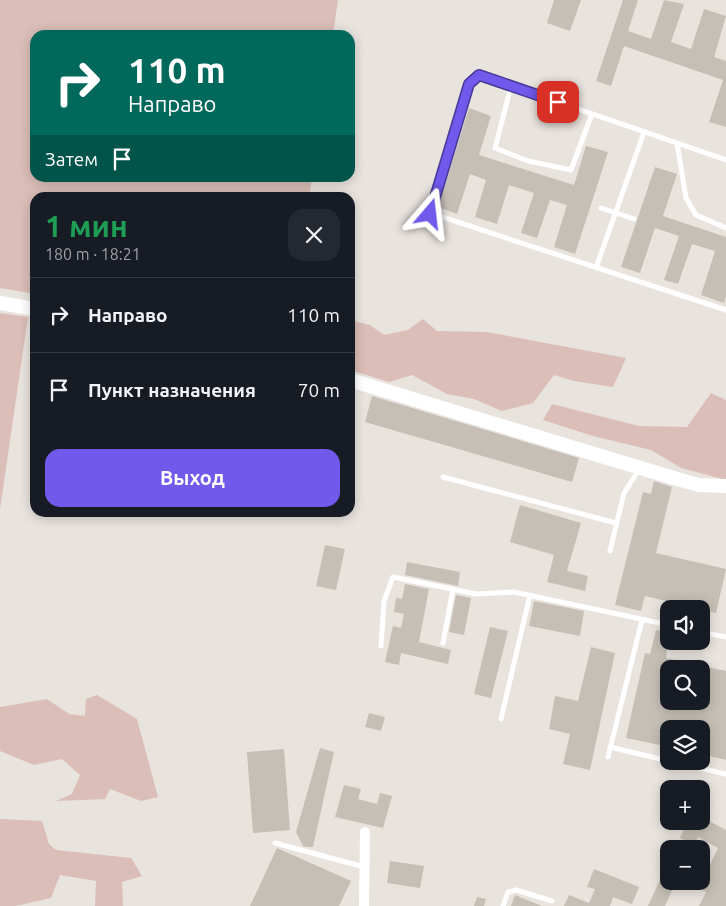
<!DOCTYPE html>
<html lang="ru">
<meta charset="utf-8">
<style>
body{margin:0;font-family:Ubuntu,sans-serif;background:#242831;color:#f1f3f6;height:100vh;display:flex;flex-direction:column;font-size:19px;white-space:nowrap}
*{box-sizing:border-box;margin:0}
p{font-size:16px;color:#9ea1a6}
.icon{flex:none;width:28px;height:28px;fill:none;stroke:currentColor;stroke-width:2;stroke-linecap:round;stroke-linejoin:round}
.map{position:relative;flex:1;overflow:hidden}
.sheet{position:absolute;left:30px;top:192px;width:325px;height:325px;display:flex;flex-direction:column;background:#171b24;border-radius:15px;box-shadow:0 2px 12px #0003}
.sheet>*{flex:none}
.hud{position:absolute;left:30px;top:30px;width:325px;height:152px;border-radius:15px;box-shadow:0 2px 12px #0003;background:#00695c;color:#fff;overflow:hidden}
.tools{position:absolute;left:660px;top:600px;display:grid;gap:10px}
.tools a{display:grid;place-items:center;width:50px;height:50px;border-radius:10px;background:#171b24;box-shadow:0 2px 12px #0003;font-size:25px}
.pin{position:absolute;display:grid;place-items:center;width:42px;height:42px;color:#fff;margin:-21px;border-radius:10px;box-shadow:0 2px 8px #0006}
.me{position:absolute;width:55px;margin:-28px;rotate:17deg;stroke-linejoin:round;filter:drop-shadow(0 0 4px #0008)}
.turn{display:flex;align-items:center;gap:18px;height:105px;padding:0 15px;font-size:22px}
.turn .icon{width:65px;height:65px;stroke-width:2.5}
.turn b{display:block;font-size:35px;line-height:42px}
.then{display:flex;align-items:center;height:48px;padding:0 15px;background:#0003;gap:10px;font-size:19px}
.round{display:grid;place-items:center;flex:none;width:52px;height:52px;border-radius:15px;background:#242831}
.headline{display:flex;align-items:center;justify-content:space-between;height:85px;padding:0 15px}
h1{font-size:30px;font-weight:700;line-height:38px;color:#1e9e55}
.button{display:flex;gap:10px;margin-top:auto;padding:10px 15px}
.button a{flex:1;height:58px;border-radius:15px;background:#7159eb;color:#fff;font-size:20px;font-weight:700;line-height:58px;text-align:center}
ul{padding:0;list-style:none}
li{display:flex;align-items:center;gap:15px;height:75px;padding:0 15px;border-top:1px solid #363941}
li div{flex:1}
li b{display:block;font-size:19px}
li em{font-style:normal}
.map>svg:first-child{display:block}
.green{fill:#dabeb7}
.building{fill:#c6bfb6;fill-rule:evenodd}
.lines{fill:none;stroke-linecap:round;stroke-linejoin:round}
.lane{stroke:#fff;stroke-width:5}
.street{stroke:#fff;stroke-width:10}
.secondary{stroke:#fff;stroke-width:14}
.route-casing{stroke:#493a99;stroke-width:12}
.route{stroke:#7159eb;stroke-width:9}
</style>
<div class="map">
<svg width="726" height="906" viewBox="0 0 726 906">
<rect width="100%" height="100%" fill="#e9e3de"/>
<path class="green" d="M0 0H338L333 35H35V178H312L309 197 35 198V294L0 288Z
M0 313 28 317 0 509Z
M423 319 437 331 487 332 626 358 613 387 574 381 554 375 533 403 502 411 474 399 447 394 412 375 389 382 350 370V320L370 325 384 335 408 330Z
M711 393 726 400V480L681 468 651 450 593 436 543 420 552 404 639 426 687 427Z
M97 695 137 719 158 797 141 801 110 789 105 799 56 801 72 794 80 775 62 759 34 765 0 751V707L47 699 69 714 85 716 86 699Z
M0 819 42 821 49 844 56 850 131 858 142 876 122 882 123 906H95L96 881 60 875 51 898 15 906H0Z"/>
<path class="building" d="M554 0H581L570 31 547 23Z
M623 0H638L628 31 651 39 664 0 684 4 671 42 691 49 704 9 726 16 714 57 726 61V127L709 122 723 80 624 46 611 86 596 81Z
M469 108 491 116 479 155 574 185 586 146 608 152 575 254 554 247 567 205 550 200 537 238 521 233 534 193 509 185 497 224 475 217 486 180 470 174 457 214 438 207Z
M655 167 677 174 663 216 726 237V296L724 303 701 295 715 251 692 244 678 284 664 280 679 236 655 228 640 273 621 267Z
M372 396 579 458 572 482 365 422Z
M654 481 672 487 656 553 726 569 716 613 645 596 641 611 615 605 643 492 651 494Z
M520 505 581 523 567 571 588 576 585 591 547 582 554 555 510 542Z
M325 545 345 549 336 590 316 586Z
M407 562 460 572 458 586 405 575Z
M405 584 429 589 419 642 451 650 448 664 401 653 399 665 385 662 393 626 401 628 404 614 394 612 396 598 402 599Z
M456 595 471 598 464 635 449 632Z
M534 601 584 611 580 636 529 626Z
M490 627 508 631 491 698 474 694Z
M656 630 669 633 666 658 726 671V760L701 754V729H669V747L626 738 645 653 650 654ZM669 669H701V701H669Z
M591 647 615 653 590 770 563 764 570 734 549 729 555 696 578 701Z
M369 713 385 717 381 731 365 727Z
M320 748 334 752 313 847H307L303 846 296 832Z
M284 749 290 830 253 833 247 752Z
M344 785 361 789 358 799 377 804 380 793 392 796 383 828 335 817Z
M701 817 726 830V906H699L706 892 683 881H701V873L705 875 718 848 698 837 694 845 680 838 688 821H701Z
M277 848 351 881 339 906H250Z
M669 860V881H676L665 906H648Z
M390 861 424 866 420 888 387 883Z
M594 869 639 887 632 904 613 897 610 906H564L569 895 589 903 595 889 587 887Z
M515 895 542 906H511Z
M477 897 486 899 484 906H474Z"/>
<g class="lines">
<path class="lane" d="M511 86 495 148 528 161 571 170 592 114
M677 143 686 198 696 215 726 228
M726 160 479 75 469 84 430 213 726 310
M601 208 634 219
M596 268 644 132
M443 477 616 523
M610 551 624 493 640 468
M701 632 726 637
M443 643 453 589
M381 646 384 601 393 577 476 594 514 592 669 625
M501 719 530 595
M610 747 669 761
M608 757 642 620
M670 761 726 774
M275 843 364 867
M503 906 508 892 516 890 552 901"/>
<path class="street" d="M364 906 365 832"/>
<path class="secondary" d="M0 303 35 309
M350 380 677 479 699 485 726 486"/>
</g>
<g class="lines">
<g class="route-casing">
<path id="route" d="M430 214 469 84 479 75 558 102"/>
</g>
<use href="#route" class="route"/>
</g>
</svg>
<div class="tools">
<a><svg class="icon" aria-label="sound" viewBox="0 0 24 24"><path d="M4 9h4l5-4v14l-5-4H4zM17 9q2 3 0 6"/></svg></a>
<a><svg class="icon" aria-label="search" viewBox="0 0 24 24"><circle cx="10" cy="10" r="6"/><path d="M15 15l6 6"/></svg></a>
<a><svg class="icon" aria-label="layers" viewBox="0 0 24 24"><path d="M12 4l9 5-9 5-9-5zM3 14l9 5 9-5"/></svg></a>
<a>+</a>
<a>−</a>
</div>
<div class="pin" style="left:558px;top:102px;background:#d93025"><svg class="icon" aria-label="arrive" viewBox="0 0 24 24"><path d="M6 21V4h12l-3 4 3 4H6"/></svg></div>
<svg class="me" style="left:430px;top:214px" viewBox="-20 -20 40 40"><path d="M0-17L14 15 0 8-14 15z" fill="#7159eb" stroke="#fff" stroke-width="4"/></svg>
<div class="hud">
<div class="turn"><svg class="icon" aria-label="right" viewBox="0 0 24 24"><path d="M7 20v-9h11M14 6l5 5-5 5"/></svg><div><b>110 m</b>Направо</div></div>
<div class="then">Затем<svg class="icon" aria-label="arrive" viewBox="0 0 24 24"><path d="M6 21V4h12l-3 4 3 4H6"/></svg></div>
</div>
<section class="sheet">
<div class="headline"><div><h1>1 мин</h1><p>180 m · 18:21</p></div><a class="round"><svg class="icon" aria-label="close" viewBox="0 0 24 24"><path d="M6 6l12 12M18 6L6 18"/></svg></a></div>
<ul>
<li><svg class="icon" aria-label="right" viewBox="0 0 24 24"><path d="M7 20v-9h11M14 6l5 5-5 5"/></svg><div><b>Направо</b></div><em>110 m</em></li>
<li><svg class="icon" aria-label="arrive" viewBox="0 0 24 24"><path d="M6 21V4h12l-3 4 3 4H6"/></svg><div><b>Пункт назначения</b></div><em>70 m</em></li>
</ul>
<div class="button"><a>Выход</a></div>
</section>
</div>
